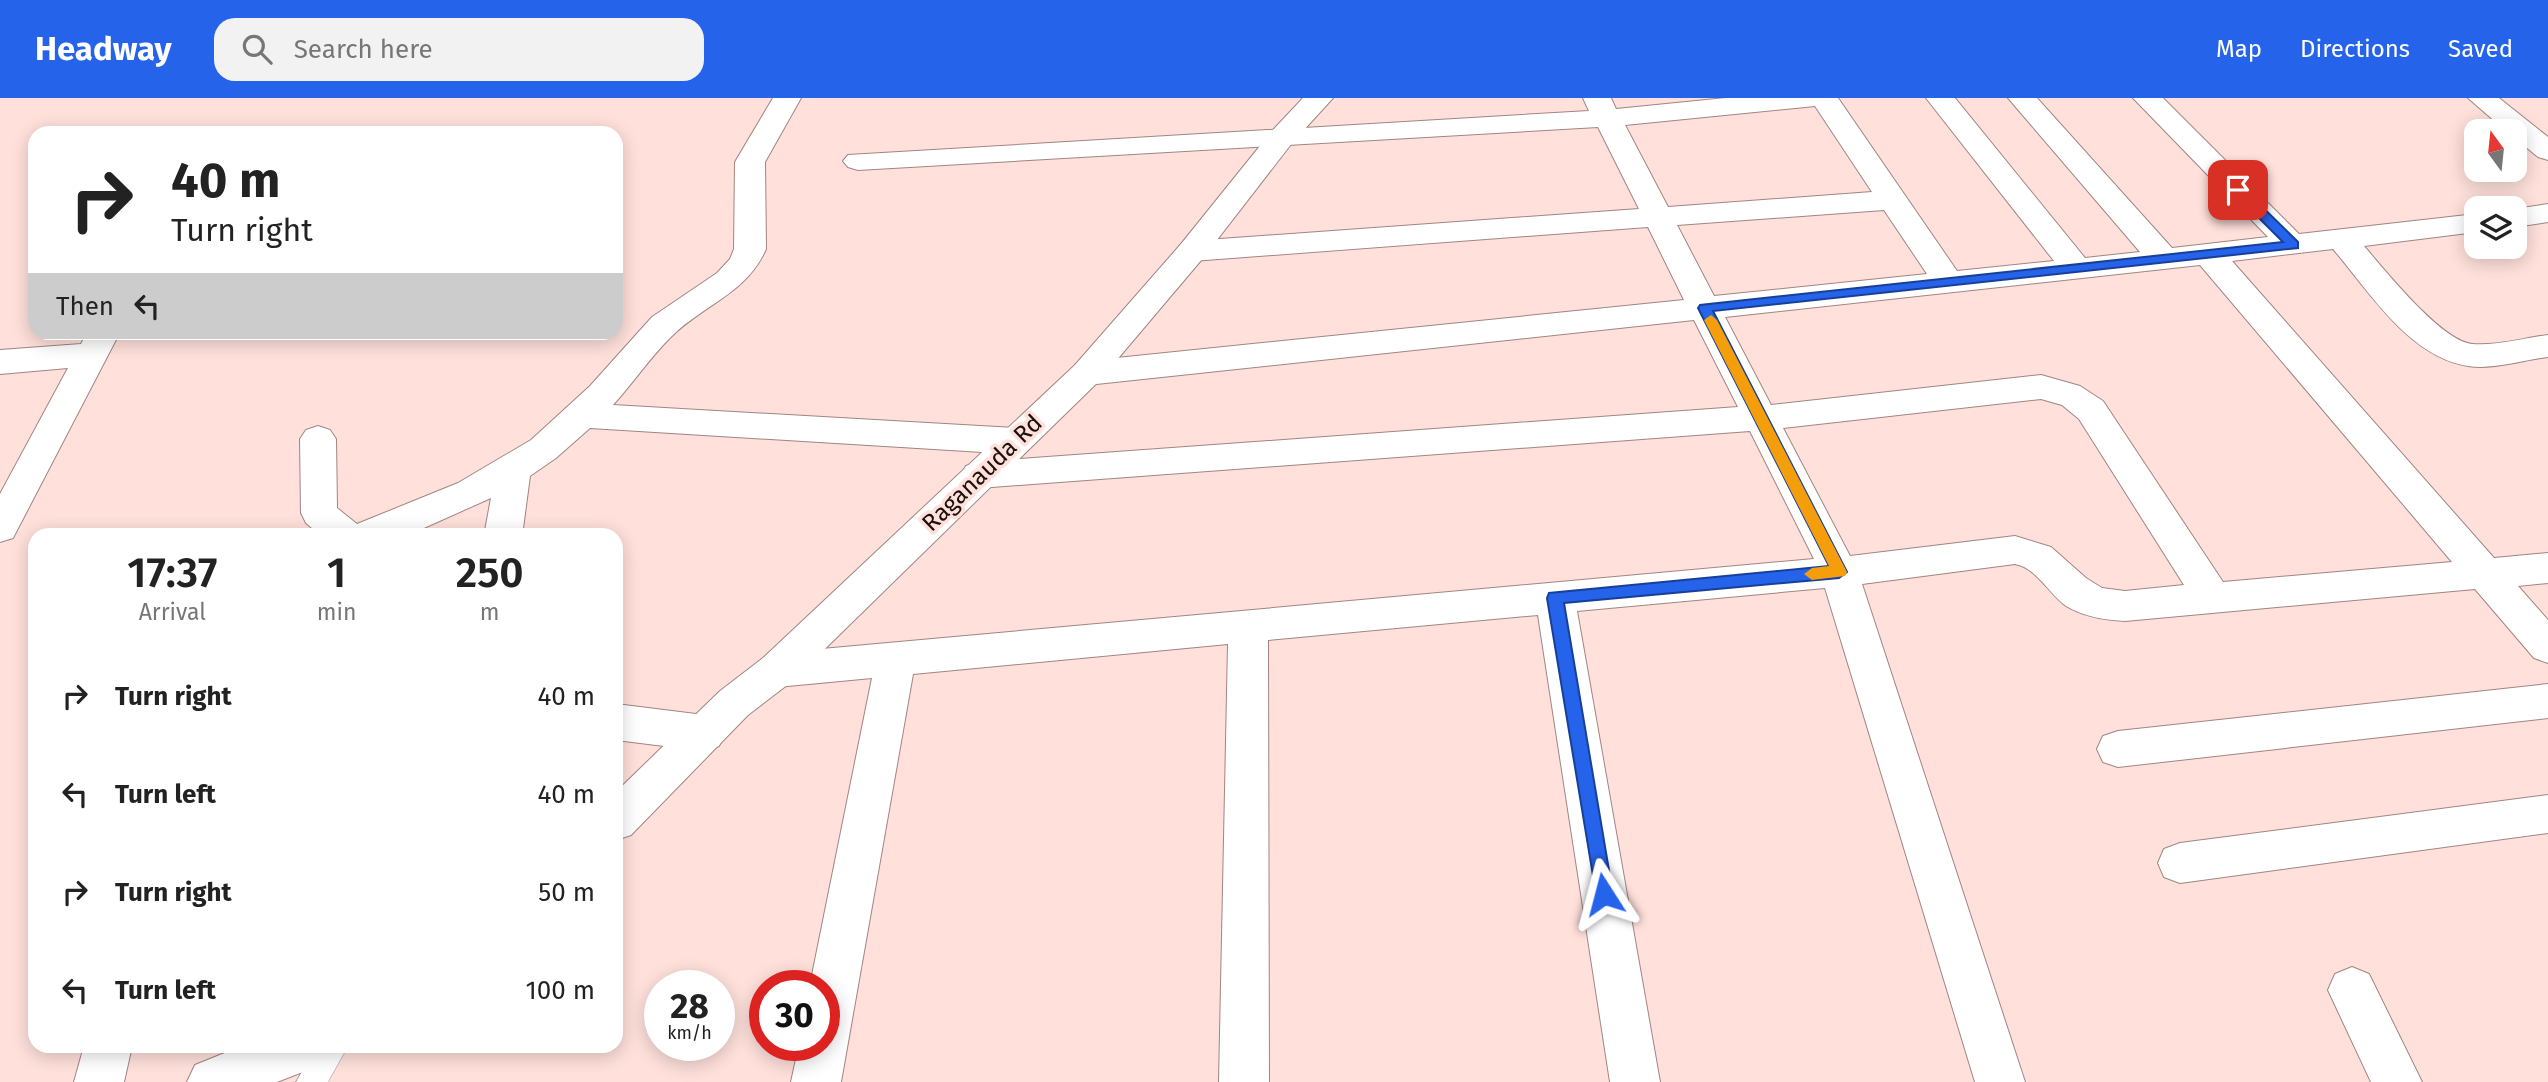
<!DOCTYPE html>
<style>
body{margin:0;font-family:"Fira Sans",sans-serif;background:#f2f2f2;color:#222;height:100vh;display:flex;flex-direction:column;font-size:26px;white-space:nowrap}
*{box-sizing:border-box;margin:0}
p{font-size:23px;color:#767676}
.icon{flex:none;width:38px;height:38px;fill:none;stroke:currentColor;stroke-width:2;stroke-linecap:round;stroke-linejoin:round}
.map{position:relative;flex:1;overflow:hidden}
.sheet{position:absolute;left:28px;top:430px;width:595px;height:525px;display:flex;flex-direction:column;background:#fff;border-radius:21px;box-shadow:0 4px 18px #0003}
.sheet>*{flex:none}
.guide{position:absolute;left:28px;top:28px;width:595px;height:214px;border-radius:21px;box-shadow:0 4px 18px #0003;background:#fff;color:#222;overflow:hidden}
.needle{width:46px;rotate:345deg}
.buttons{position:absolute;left:2464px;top:21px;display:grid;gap:14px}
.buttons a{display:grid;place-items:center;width:63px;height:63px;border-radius:14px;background:#fff;box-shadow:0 4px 18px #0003;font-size:35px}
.speed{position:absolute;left:644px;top:872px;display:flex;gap:14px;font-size:35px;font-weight:700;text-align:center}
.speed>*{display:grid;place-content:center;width:91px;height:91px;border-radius:50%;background:#fff;box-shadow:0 4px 18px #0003;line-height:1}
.speed small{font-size:18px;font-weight:400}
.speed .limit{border:10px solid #d22;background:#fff;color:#111}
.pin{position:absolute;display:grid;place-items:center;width:60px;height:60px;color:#fff;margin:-30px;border-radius:14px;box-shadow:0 4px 10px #0006}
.me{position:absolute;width:77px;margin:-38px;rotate:351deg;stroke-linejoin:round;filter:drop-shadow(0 0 5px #0008)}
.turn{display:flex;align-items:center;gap:24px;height:147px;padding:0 28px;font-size:32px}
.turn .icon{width:91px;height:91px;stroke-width:2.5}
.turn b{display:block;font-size:49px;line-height:60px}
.then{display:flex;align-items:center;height:66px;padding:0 28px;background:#0003;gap:14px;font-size:26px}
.eta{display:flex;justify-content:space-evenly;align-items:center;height:119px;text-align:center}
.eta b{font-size:42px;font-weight:600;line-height:49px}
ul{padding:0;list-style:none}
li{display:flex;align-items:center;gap:21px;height:98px;padding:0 28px}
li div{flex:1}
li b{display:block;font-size:26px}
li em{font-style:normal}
header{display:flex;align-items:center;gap:42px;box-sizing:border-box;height:98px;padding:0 35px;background:#2563eb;color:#fff}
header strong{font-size:33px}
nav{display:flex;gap:38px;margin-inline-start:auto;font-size:24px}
.search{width:490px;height:63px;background:#f2f2f2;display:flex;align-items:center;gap:18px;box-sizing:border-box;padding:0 24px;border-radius:21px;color:#767676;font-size:26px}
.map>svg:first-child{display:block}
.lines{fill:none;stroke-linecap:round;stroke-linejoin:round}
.lane-casing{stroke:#a18580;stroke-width:1}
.street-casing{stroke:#a18580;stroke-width:2}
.secondary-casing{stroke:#a18580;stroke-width:2}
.lane{fill:#fff;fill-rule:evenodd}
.street{fill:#fff;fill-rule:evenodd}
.secondary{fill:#fff;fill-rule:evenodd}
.route{fill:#2563eb;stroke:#184099;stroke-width:2}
.slow{fill:#f59e0b}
.labels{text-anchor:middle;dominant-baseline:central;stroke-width:7;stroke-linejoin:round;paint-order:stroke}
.street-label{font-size:24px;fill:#1a100e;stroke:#ffe0db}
</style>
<header>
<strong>Headway</strong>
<div class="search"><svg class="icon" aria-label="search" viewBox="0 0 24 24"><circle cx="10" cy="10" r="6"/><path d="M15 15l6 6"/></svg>Search here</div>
<nav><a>Map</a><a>Directions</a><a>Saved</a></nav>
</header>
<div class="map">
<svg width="2548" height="984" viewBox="0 0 2548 984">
<rect width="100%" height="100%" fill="#ffe0db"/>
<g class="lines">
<g class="lane-casing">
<path id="lane" d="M317 948H348L328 984H296Z"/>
</g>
<g class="street-casing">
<path id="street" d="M773 0H801L765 64 766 151C747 195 705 206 673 237 651 258 634 284 613 307L1015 330 1027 334 1033 343 1027 352 1015 356 590 330 556 360 530 378 522 438H484L491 400 406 438H321L306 425 301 415 300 341 306 332 318 328 330 332 336 341 337 410 357 426 458 385 531 342 590 288 652 219 717 175 730 161 734 151 735 64Z
M1583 0H1611L1616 11 1726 0H1838L1957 173 2054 163 1926 0H1955L2085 160 2140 154 2008 0H2037L2172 150 2268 139 2133 0H2163L2299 136 2476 116V134L2364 148C2384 171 2441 243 2472 246 2497 248 2524 240 2548 237V259C2523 262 2493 272 2468 268 2409 259 2369 193 2333 151L2232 163 2494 460 2548 455V485L2518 488 2548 522V565L2534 560 2475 491 2125 523C2105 522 2084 519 2066 508 2049 496 2037 470 2015 466L1862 486 2025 984H1975L1825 490 1577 513 1660 984H1610L1538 517 1268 542 1269 984H1219L1228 546 913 576 841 984H791L799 947H824V887H810L872 580 777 589 763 584 757 572 763 560 777 555 1814 461 1750 333 979 390 966 386 961 377 966 368 979 364 1738 309 1694 222 1087 287 1075 283 1070 275 1075 267 1087 263 1684 202 1648 129 1192 163 1181 160 1176 153 1181 146 1192 143 1639 111 1598 29 858 72 848 69 843 63 848 57 1589 13ZM1815 8 1872 94 1668 109 1625 27ZM1884 112 1927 176 1714 198 1677 127ZM2200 167 2452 464 2223 484 2103 303 2080 288 2041 277 1771 307 1725 219ZM2041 301 2062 307 2079 321 2184 487 2125 493 2102 490 2086 480 2051 449 2015 438 1850 458 1783 330Z
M2468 0H2499L2548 39V62L2538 59 2515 40V33H2506Z
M2548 106V124L2515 129V111Z
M87 234H120L13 440 0 444V396L68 270 0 276V252L81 246Z
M2548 586V620L2118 669 2103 664 2097 651 2103 638 2118 633Z
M616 606 704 617 719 622 725 635 719 648 704 653 616 642Z
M2548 697V735L2180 785 2164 779 2158 765 2164 751 2180 745Z
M2352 869 2369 876 2422 984H2371L2328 892 2335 876Z
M84 948H132L124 984H74Z"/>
</g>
<g class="secondary-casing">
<path id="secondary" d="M1303 0H1333L1292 45 1203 160 1099 283 791 584 748 617 631 737 616 742V694L720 593 763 560 1075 267 1181 146 1272 33Z
M242 948H333L326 965 277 984H187L195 967Z"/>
</g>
<use href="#lane" class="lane"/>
<use href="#street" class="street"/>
<use href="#secondary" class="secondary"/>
</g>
<path class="route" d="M2238 88 2242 89 2298 144V150L1713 213 1847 474 1839 480 1564 505 1613 796 1610 802 1604 804 1597 802 1547 500 1549 495 1829 468 1698 210 1700 207 2283 144 2234 95 2232 92Z"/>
<path class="slow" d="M1711 217 1717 222 1847 474 1845 478 1812 482 1804 476 1812 470 1829 468 1704 222Z"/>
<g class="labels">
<g class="street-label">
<text transform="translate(982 375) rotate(-44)">Raganauda Rd</text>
</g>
</g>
</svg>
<div class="buttons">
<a><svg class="needle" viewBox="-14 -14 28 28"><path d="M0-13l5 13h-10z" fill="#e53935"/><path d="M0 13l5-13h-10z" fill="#767676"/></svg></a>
<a><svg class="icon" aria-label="layers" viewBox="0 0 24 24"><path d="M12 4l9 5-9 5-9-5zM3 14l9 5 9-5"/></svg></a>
</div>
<div class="speed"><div>28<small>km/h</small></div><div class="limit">30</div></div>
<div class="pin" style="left:2238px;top:92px;background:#d93025"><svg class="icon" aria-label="arrive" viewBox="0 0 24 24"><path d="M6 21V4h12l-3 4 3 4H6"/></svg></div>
<svg class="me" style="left:1604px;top:796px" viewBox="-20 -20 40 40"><path d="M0-17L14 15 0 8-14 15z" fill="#2563eb" stroke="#fff" stroke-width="4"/></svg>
<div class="guide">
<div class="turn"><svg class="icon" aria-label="right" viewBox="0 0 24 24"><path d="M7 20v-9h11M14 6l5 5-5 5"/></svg><div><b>40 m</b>Turn right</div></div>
<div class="then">Then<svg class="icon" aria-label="left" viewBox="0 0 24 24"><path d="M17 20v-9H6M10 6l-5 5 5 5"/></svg></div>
</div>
<section class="sheet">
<div class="eta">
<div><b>17:37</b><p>Arrival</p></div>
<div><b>1</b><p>min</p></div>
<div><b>250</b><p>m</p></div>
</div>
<ul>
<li><svg class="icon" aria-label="right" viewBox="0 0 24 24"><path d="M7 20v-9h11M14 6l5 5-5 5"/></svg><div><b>Turn right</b></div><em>40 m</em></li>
<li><svg class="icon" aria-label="left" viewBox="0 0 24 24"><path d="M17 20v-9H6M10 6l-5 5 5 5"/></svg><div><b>Turn left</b></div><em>40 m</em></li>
<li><svg class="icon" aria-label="right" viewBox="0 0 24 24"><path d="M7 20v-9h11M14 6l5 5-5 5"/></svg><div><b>Turn right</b></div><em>50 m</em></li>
<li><svg class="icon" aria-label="left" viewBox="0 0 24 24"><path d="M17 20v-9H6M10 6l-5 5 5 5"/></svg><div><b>Turn left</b></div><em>100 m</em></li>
</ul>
</section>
</div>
